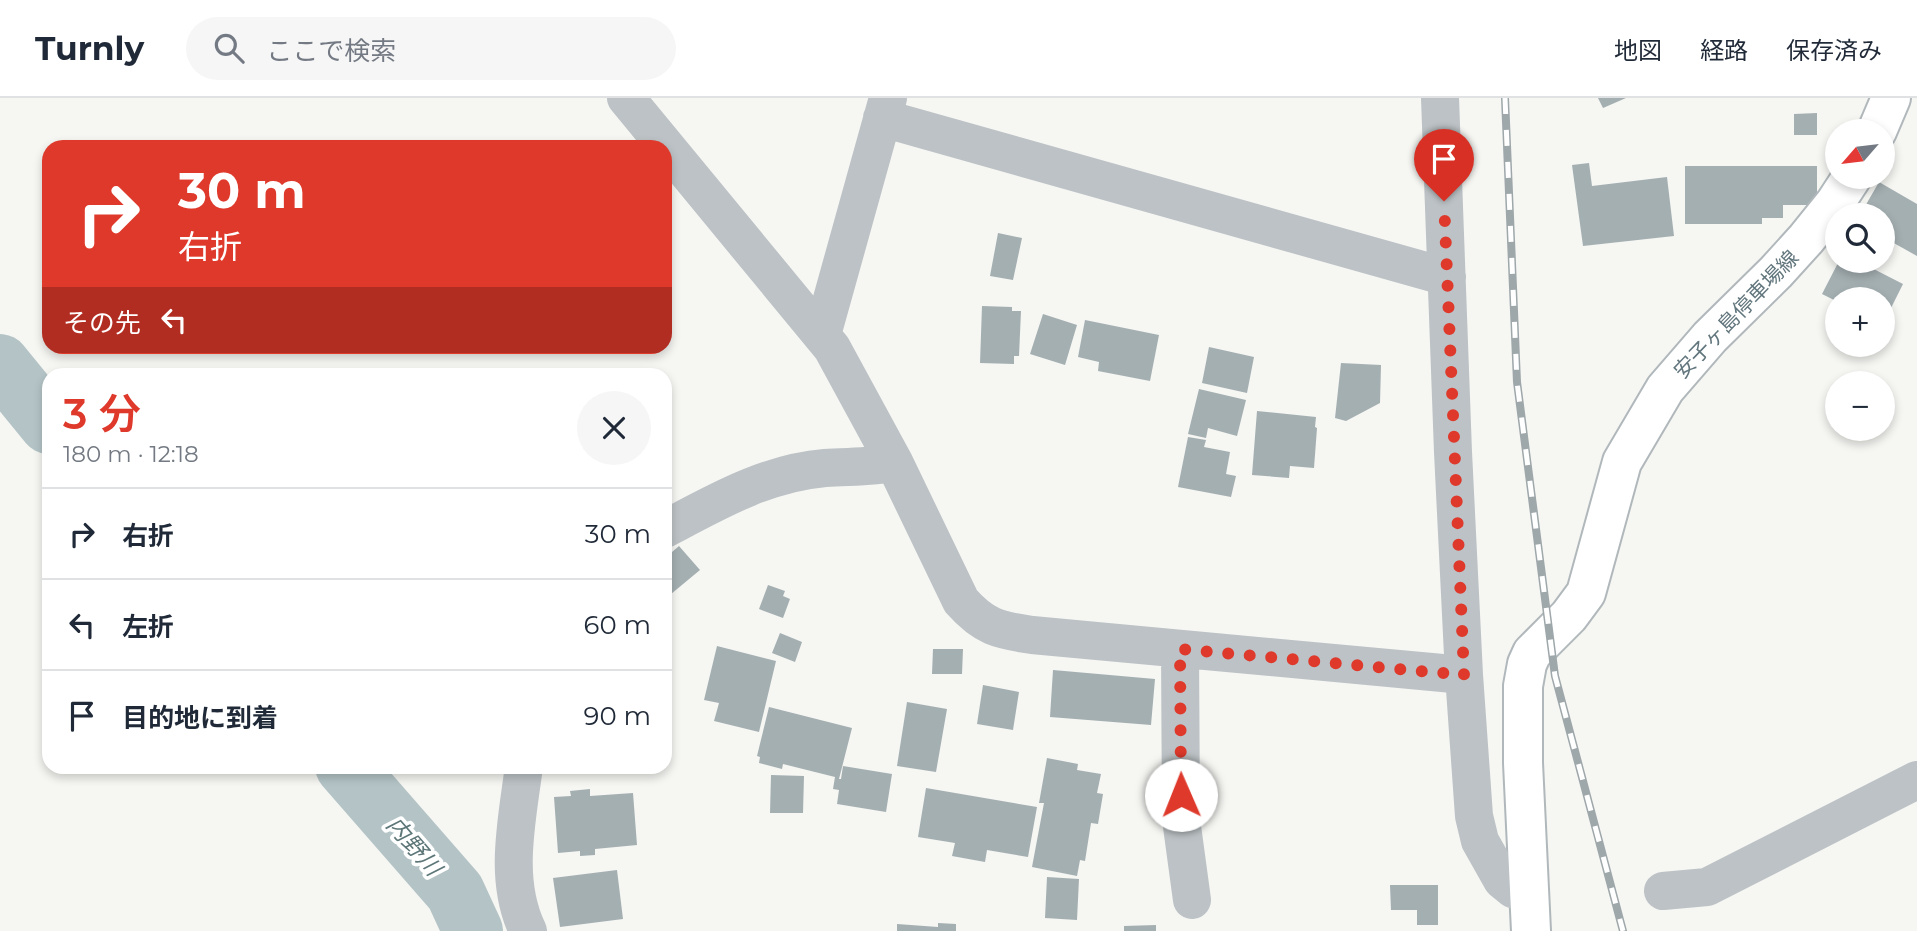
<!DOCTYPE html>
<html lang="ja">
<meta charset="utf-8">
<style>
body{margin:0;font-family:Montserrat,"Noto Sans JP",sans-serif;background:#f6f6f7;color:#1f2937;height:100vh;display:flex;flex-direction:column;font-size:26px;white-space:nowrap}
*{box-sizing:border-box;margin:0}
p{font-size:23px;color:#747a83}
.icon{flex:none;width:38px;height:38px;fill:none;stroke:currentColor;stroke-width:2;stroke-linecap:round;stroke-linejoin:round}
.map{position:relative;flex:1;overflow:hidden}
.panel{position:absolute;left:42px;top:270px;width:630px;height:406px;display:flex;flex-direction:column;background:#fff;border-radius:21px;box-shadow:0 4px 10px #0003}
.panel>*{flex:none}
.top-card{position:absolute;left:42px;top:42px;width:630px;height:214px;border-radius:21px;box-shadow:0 4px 10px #0003;background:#de392b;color:#fff;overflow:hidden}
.needle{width:46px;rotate:242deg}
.buttons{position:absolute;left:1825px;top:21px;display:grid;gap:14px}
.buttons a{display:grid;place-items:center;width:70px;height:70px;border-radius:50%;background:#fff;box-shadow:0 4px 10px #0003;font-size:35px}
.pin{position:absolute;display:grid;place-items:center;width:60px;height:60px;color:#fff;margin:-72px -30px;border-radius:50% 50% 50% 0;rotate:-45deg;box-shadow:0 0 7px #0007}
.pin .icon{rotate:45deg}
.me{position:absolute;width:77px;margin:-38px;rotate:359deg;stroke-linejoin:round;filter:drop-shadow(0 0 5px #0008)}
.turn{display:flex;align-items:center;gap:24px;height:147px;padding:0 21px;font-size:32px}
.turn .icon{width:91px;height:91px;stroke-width:2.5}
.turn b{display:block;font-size:49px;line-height:60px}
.then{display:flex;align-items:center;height:66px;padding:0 21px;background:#0003;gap:14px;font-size:26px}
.round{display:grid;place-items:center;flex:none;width:74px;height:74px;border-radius:37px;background:#f6f6f7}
.summary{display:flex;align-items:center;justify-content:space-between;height:119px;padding:0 21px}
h1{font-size:42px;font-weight:600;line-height:52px;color:#de392b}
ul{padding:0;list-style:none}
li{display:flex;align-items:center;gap:21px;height:91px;padding:0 21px;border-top:2px solid #e0e1e3}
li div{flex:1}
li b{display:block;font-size:26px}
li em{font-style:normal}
header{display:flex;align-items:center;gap:42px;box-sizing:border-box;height:98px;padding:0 35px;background:#fff;border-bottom:2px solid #e0e1e3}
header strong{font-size:33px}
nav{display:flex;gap:38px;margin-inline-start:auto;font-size:24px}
.search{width:490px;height:63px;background:#f6f6f7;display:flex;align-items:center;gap:18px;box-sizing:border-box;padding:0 24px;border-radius:38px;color:#747a83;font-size:26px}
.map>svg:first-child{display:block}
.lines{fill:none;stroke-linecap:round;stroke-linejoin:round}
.river{stroke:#b4c4c6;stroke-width:60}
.building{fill:#a4afb2}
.secondary-casing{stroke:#b1b8bb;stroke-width:42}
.street{stroke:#bcc2c5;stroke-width:38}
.secondary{stroke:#fff;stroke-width:38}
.rail-casing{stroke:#9ea7aa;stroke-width:8}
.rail{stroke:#fff;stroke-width:5;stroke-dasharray:16;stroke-linecap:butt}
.route{stroke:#de392b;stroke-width:12;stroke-dasharray:0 21.6}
.labels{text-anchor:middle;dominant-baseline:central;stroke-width:7;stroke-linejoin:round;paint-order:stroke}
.street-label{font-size:21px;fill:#62767d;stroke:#fff}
.water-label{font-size:23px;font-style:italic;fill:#5d7678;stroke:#fff}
</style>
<header>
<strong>Turnly</strong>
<div class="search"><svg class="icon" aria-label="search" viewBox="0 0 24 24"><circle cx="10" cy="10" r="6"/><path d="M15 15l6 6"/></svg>ここで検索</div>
<nav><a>地図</a><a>経路</a><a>保存済み</a></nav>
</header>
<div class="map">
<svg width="1917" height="833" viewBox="0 0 1917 833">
<rect width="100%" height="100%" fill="#f6f6f3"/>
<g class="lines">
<path class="river" d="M0 266 49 326
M345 668 455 794 473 833"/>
</g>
<path class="building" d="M1598 0H1626L1603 10Z
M1817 15V37H1794V16Z
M1589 65 1592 88 1667 79 1674 138 1583 148 1572 67Z
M1685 68H1817V107H1783V120H1762V126H1685Z
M1879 84 1917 106V158L1883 139V117H1860Z
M998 135 1022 140 1013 182 990 178Z
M1839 163H1858L1903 186 1883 226V201H1838V204L1822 196Z
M982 208 1012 209V213H1021L1019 258H1014V266L980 265Z
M1043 216 1077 227 1065 267 1030 256Z
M1085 222 1159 237 1150 283 1098 273 1099 264 1078 259Z
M1209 249 1254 259 1247 295 1202 285Z
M1341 265 1381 267 1380 305 1346 323 1335 320Z
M1199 291 1246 302 1237 338 1208 330 1206 340 1188 336Z
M1257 313 1316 319 1315 329 1317 330 1314 370 1290 368 1289 380 1252 377Z
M1188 339 1206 342 1204 349 1230 354 1226 376 1236 378 1231 399 1178 389Z
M679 448 700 472 665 501V460Z
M768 487 785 493 783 498 790 501 783 520 759 511Z
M780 535 802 544 795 564 772 555Z
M717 548 776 563 759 634 714 623 719 605 704 602Z
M933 551H963L962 576H932Z
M1053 572 1155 581 1151 627 1050 619Z
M983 587 1019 594 1013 632 977 626Z
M907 604 947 611 936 674 897 668Z
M769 609 852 630 839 681H841L843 668 892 676 886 714 837 706 839 692 833 691 835 679 783 666 782 671 759 665 760 659 757 658Z
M1047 660 1078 666 1077 672 1101 676 1097 695 1103 696 1098 726 1091 725 1085 763 1080 762 1077 778 1032 769 1044 705H1039Z
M771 677 804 678 803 715H770Z
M926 690 1037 709 1028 759 987 752 985 764 952 758 955 745 918 739Z
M590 691V698L633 695 637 747 595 751V757L580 758V753L558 755 554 699 571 698 570 693Z
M617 772 623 821 560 829 553 780Z
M1047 779 1079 781 1077 822 1045 820Z
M1390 787H1438V827H1417V812H1391Z
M938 825 956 826V833H897V826L938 829Z
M1156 827V833H1124V828Z"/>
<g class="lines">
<g class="secondary-casing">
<path id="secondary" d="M1877 33 1891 0
M1531 833 1523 665V588L1527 566 1532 555 1569 518 1586 495 1622 364 1665 291 1710 239 1776 174 1806 141 1835 105 1852 79"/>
</g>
<path class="street" d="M626 0 832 250 894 364 961 503C984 529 998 532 1032 537L1464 577
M1440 0 1453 354 1464 577 1474 718 1480 743 1502 782 1513 791 1529 796
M882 20 1447 179
M822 237 888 0
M665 431C716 404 766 375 825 370 848 368 871 370 894 364
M1180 551 1181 721 1192 802
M524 668C517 723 503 782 528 833
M1663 793 1707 789 1917 682"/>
<use href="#secondary" class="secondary"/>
<g class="rail-casing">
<path id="rail" d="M1505 0 1517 284 1555 578 1623 833"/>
</g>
<use href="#rail" class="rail"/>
</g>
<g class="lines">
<path class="route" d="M1181 697 1180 551 1464 577 1444 103"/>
</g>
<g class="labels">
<g class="street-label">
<text transform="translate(1736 216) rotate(-46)">安子ヶ島停車場線</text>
</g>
<g class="water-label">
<text transform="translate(414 748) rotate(49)">内野川</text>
</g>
</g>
</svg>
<div class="buttons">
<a><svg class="needle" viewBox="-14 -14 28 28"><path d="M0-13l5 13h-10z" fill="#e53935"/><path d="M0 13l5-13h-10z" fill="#747a83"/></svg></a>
<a><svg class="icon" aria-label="search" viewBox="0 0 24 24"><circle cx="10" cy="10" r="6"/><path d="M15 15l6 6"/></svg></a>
<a>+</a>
<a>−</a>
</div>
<div class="pin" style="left:1444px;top:103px;background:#d93025"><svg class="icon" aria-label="arrive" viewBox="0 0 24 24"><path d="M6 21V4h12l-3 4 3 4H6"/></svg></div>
<svg class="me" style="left:1181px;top:697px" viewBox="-20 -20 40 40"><circle r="19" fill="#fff"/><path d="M0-13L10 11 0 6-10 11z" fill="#de392b"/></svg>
<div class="top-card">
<div class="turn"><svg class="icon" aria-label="right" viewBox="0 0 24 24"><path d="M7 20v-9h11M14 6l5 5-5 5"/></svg><div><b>30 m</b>右折</div></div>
<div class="then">その先<svg class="icon" aria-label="left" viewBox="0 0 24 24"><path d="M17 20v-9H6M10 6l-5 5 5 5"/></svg></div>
</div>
<section class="panel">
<div class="summary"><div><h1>3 分</h1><p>180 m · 12:18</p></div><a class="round"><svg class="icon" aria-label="close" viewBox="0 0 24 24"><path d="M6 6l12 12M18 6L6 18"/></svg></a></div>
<ul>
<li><svg class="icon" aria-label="right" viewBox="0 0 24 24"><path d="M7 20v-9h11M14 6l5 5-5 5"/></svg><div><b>右折</b></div><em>30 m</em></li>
<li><svg class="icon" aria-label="left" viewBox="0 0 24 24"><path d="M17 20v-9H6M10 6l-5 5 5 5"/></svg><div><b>左折</b></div><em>60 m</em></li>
<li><svg class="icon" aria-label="arrive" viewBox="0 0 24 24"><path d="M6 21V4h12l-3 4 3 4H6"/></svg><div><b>目的地に到着</b></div><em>90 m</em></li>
</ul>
</section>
</div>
